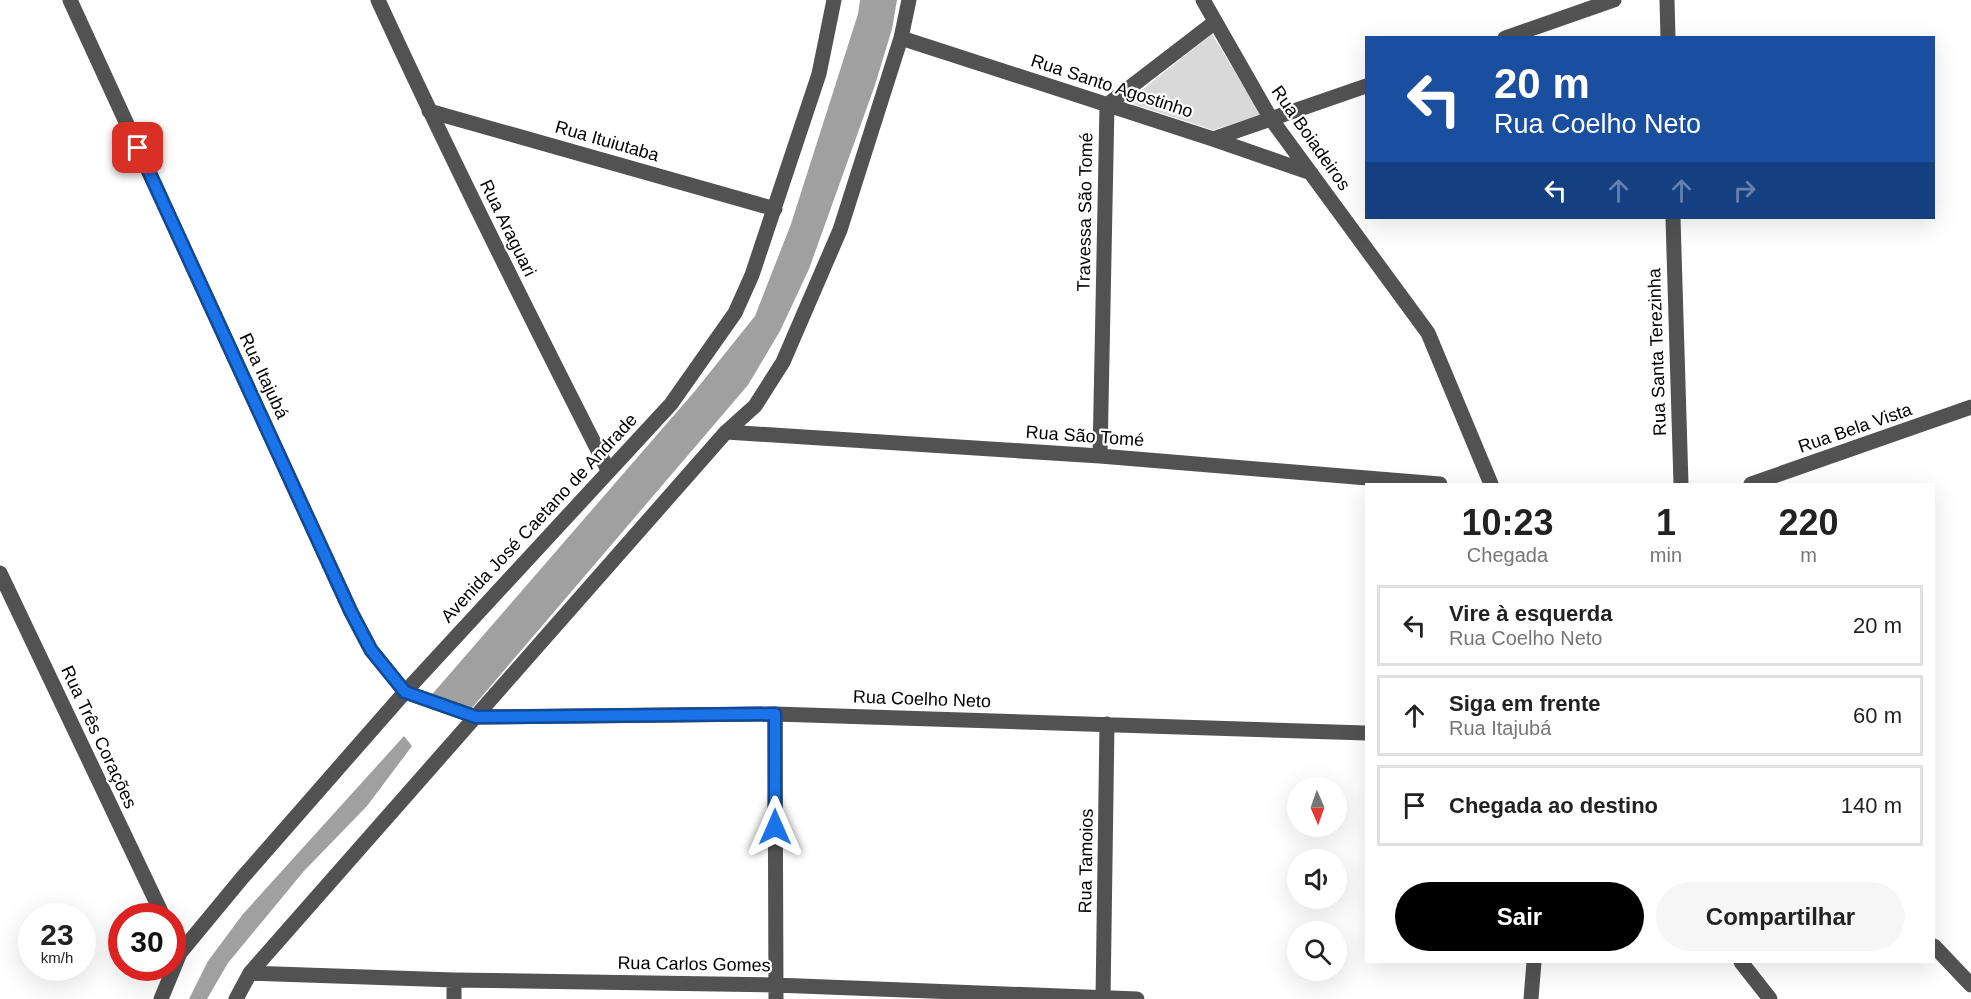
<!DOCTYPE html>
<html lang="pt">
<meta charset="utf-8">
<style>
body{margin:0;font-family:Arial,sans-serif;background:#f6f6f6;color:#222;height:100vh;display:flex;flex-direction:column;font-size:22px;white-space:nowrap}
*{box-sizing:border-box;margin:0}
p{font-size:20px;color:#767676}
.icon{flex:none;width:33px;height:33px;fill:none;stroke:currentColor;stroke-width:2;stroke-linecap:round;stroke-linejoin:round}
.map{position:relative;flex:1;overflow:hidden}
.panel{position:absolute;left:1365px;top:483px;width:570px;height:480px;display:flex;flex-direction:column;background:#fff;border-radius:0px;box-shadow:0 6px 24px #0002}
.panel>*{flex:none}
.top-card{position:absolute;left:1365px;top:36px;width:570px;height:183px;border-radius:0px;box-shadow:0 6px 24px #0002;background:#1a4fa0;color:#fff;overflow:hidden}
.needle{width:39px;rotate:178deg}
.buttons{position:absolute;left:1287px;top:777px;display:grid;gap:12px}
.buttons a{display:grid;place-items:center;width:60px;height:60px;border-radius:50%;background:#fff;box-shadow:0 6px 24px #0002;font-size:30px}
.speed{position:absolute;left:18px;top:903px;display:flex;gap:12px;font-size:30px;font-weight:700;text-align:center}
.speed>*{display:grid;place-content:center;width:78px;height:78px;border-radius:50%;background:#fff;box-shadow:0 6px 24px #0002;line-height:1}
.speed small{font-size:15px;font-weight:400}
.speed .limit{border:9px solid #d22;background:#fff;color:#111}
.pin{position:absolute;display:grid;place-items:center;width:51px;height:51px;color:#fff;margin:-26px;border-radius:12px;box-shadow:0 3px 9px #0006}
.me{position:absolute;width:66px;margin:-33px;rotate:0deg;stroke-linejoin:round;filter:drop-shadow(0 0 4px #0008)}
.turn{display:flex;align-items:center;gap:21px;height:126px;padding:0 30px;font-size:27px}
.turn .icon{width:78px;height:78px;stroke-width:2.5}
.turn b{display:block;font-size:42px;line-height:51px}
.lanes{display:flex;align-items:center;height:57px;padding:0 30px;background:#0003;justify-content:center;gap:30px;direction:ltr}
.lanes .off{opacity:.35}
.eta{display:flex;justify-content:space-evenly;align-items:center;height:102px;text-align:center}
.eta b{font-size:36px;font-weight:700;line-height:42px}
.action{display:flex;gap:12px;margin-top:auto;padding:12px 30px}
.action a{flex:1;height:69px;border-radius:36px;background:#000;color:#fff;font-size:24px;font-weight:700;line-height:69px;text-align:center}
.action a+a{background:#f6f6f6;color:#222}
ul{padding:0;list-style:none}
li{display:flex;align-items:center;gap:18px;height:81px;margin:0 12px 9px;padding:0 18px;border:3px solid #e0e0e0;border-radius:0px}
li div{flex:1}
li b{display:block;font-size:22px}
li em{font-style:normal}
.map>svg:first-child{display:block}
.green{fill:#d9d9d9}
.water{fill:#a0a0a0}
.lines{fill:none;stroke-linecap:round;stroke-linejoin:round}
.minor{stroke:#525252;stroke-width:15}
.route-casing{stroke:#114b97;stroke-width:15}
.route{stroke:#1a73e8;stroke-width:10}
.labels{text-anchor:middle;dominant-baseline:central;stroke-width:4.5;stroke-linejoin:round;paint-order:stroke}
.street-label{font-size:18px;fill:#000;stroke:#fff}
</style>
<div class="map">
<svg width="1971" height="999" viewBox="0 0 1971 999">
<rect width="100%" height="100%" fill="#fff"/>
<path class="green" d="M1212 34 1261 115 1213 130 1127 102Z"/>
<path class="water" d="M860 0H897L892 29 875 85 809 269 780 331 748 385 471 709 428 699 695 391 755 316 791 224 858 14Z
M404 736 412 746 367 806 304 871 228 963 207 999H189L208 961 243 914Z"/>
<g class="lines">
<path class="minor" d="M70 0 351 612 371 650 405 692 476 717 775 714 1366 733
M378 0C451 159 529 315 608 470
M1203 0 1271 119 1428 333 1491 484
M1667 0 1668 38
M901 38 1213 139 1311 173
M1505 38 1614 0
M429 111 775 209
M1213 139 1366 86
M1673 218 1681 484
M726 432 1100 456 1440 484
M1100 456 1107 105 1215 22
M1751 484 1971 407
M0 573 163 916
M775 714 776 999
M1934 946 1971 985
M1741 962 1770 999
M250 973 454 980 775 985 1137 999
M454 980V999
M161 999 180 953 242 878 405 692 671 404 735 313 752 275 819 74 834 0
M236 999 250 973 726 432 755 406 783 362 840 230 901 38 909 0
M1103 999 1107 724
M1531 999 1534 962"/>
</g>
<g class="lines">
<g class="route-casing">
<path id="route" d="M138 148 351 612 371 650 405 692 476 717 775 714V827"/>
</g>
<use href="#route" class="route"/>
</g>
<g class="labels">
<g class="street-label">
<text transform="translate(1112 86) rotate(18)">Rua Santo Agostinho</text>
<text transform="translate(1311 138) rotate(55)">Rua Boiadeiros</text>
<text transform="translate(607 141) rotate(16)">Rua Ituiutaba</text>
<text transform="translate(1085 212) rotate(-89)">Travessa São Tomé</text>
<text transform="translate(508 228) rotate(64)">Rua Araguari</text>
<text transform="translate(1657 352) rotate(-92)">Rua Santa Terezinha</text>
<text transform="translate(264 376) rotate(65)">Rua Itajubá</text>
<text transform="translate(1855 428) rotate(-19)">Rua Bela Vista</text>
<text transform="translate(1085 436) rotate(4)">Rua São Tomé</text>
<text transform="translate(539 518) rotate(-47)">Avenida José Caetano de Andrade</text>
<text transform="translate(922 699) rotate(2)">Rua Coelho Neto</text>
<text transform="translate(99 737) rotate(65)">Rua Três Corações</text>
<text transform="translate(1086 861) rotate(-89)">Rua Tamoios</text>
<text transform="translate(694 964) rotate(1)">Rua Carlos Gomes</text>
</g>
</g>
</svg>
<div class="buttons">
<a><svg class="needle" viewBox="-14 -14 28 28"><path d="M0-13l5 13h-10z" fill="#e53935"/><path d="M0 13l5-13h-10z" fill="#767676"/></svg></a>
<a><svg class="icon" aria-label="sound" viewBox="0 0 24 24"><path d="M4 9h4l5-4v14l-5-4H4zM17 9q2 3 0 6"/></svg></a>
<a><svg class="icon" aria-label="search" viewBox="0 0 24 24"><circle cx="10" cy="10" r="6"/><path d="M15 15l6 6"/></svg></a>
</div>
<div class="speed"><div>23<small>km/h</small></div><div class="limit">30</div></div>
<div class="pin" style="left:138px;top:148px;background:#d93025"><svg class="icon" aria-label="arrive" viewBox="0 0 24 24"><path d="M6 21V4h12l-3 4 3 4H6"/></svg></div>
<svg class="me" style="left:775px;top:827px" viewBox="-20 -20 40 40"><path d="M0-17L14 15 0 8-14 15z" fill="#1a73e8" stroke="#fff" stroke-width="4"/></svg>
<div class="top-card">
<div class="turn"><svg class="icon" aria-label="left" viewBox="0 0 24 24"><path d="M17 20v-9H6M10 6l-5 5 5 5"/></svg><div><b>20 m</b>Rua Coelho Neto</div></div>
<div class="lanes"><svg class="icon" aria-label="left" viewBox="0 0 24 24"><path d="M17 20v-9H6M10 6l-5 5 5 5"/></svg><svg class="icon off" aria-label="ahead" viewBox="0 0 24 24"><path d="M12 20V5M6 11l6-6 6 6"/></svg><svg class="icon off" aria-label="ahead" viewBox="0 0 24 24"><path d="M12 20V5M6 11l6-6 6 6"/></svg><svg class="icon off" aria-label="right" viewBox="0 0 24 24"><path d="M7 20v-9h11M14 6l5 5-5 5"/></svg></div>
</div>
<section class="panel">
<div class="eta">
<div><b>10:23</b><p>Chegada</p></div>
<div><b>1</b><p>min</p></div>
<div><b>220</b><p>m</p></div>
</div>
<ul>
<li><svg class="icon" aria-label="left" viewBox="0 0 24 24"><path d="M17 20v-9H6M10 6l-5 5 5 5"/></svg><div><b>Vire à esquerda</b><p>Rua Coelho Neto</p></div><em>20 m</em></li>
<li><svg class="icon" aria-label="ahead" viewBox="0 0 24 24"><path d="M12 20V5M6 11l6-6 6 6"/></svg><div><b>Siga em frente</b><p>Rua Itajubá</p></div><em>60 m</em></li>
<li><svg class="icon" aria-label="arrive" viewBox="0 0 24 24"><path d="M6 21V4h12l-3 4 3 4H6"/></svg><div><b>Chegada ao destino</b></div><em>140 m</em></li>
</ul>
<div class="action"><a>Sair</a><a>Compartilhar</a></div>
</section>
</div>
